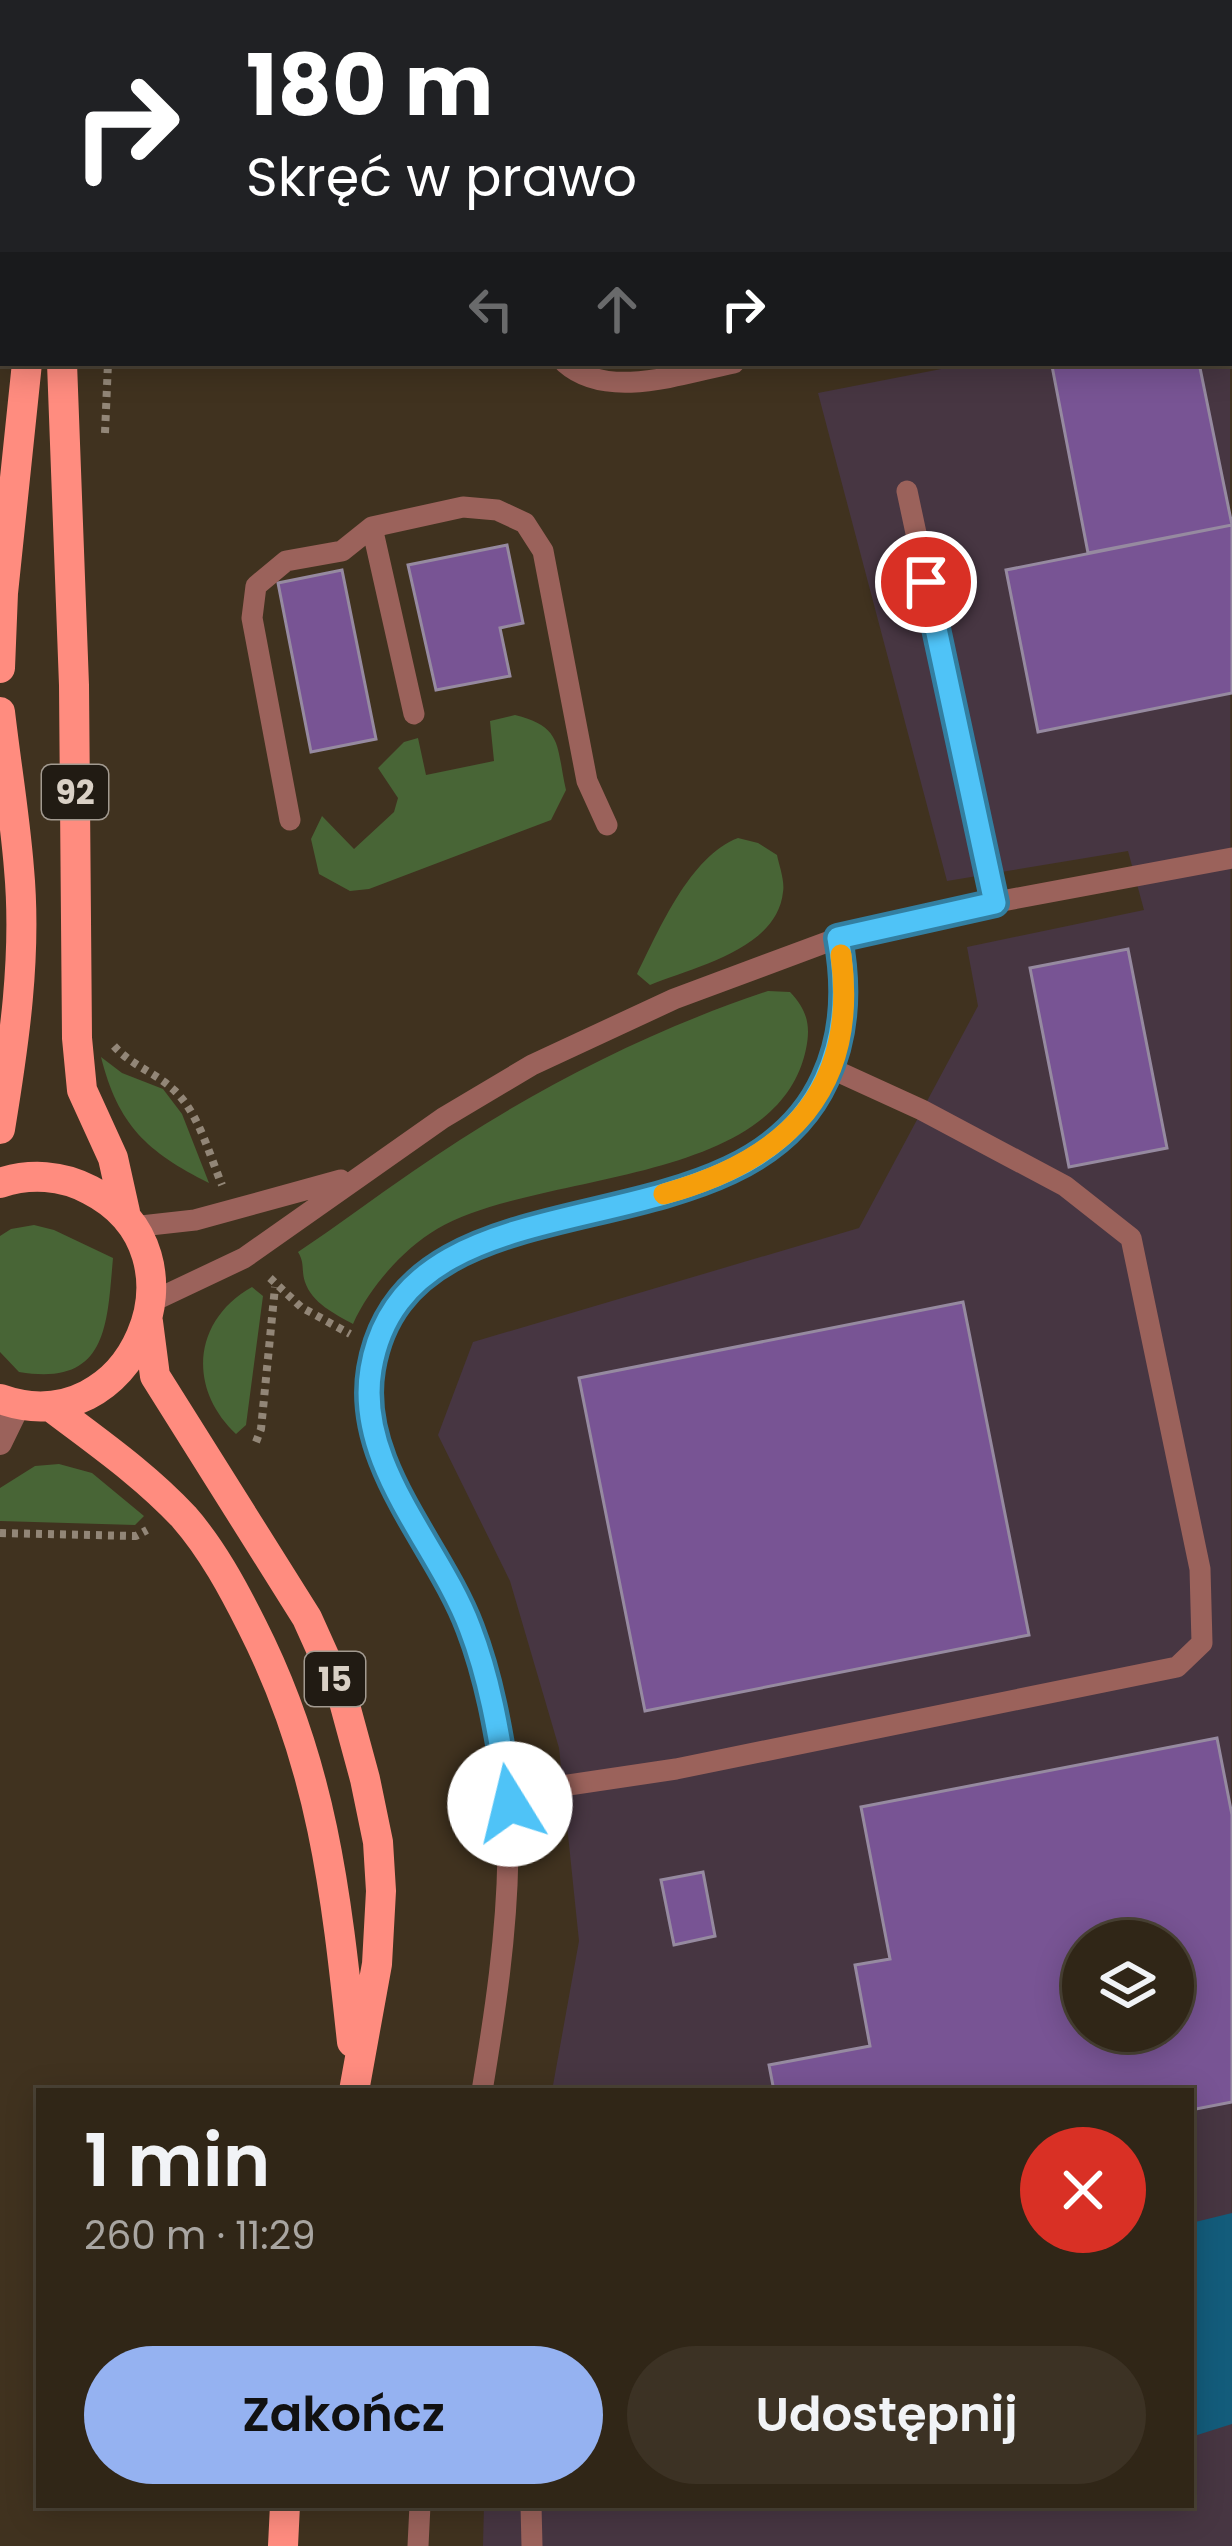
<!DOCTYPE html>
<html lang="pl">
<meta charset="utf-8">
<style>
body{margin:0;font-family:Poppins,sans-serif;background:#3c3224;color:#f1f3f6;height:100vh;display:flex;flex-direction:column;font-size:45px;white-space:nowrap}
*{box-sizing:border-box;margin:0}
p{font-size:39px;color:#a8a5a1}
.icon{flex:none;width:66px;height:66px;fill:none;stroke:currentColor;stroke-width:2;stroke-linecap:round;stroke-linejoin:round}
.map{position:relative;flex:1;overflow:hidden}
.side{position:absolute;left:36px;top:2088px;width:1158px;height:420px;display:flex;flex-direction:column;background:#302617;border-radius:0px;box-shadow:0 6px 30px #0003,0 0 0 3px #4b4336}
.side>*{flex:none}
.banner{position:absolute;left:0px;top:0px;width:1233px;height:366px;box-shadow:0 6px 30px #0003,0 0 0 3px #4b4336;background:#202124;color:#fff;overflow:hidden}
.buttons{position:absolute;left:1062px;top:1920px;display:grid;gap:24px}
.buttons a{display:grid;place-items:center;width:132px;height:132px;border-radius:50%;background:#302617;box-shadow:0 6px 30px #0003,0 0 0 3px #4b4336;font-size:60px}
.pin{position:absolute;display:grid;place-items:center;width:102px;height:102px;color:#fff;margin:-51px;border:6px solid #fff;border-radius:50%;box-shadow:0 3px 12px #0007}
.me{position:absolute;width:132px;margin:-66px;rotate:351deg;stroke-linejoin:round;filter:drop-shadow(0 0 9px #0008)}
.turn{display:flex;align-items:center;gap:42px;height:252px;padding:0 48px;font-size:54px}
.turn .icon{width:156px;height:156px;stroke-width:2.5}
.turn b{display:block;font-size:84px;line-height:102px}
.lanes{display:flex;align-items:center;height:114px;padding:0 48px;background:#0003;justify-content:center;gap:60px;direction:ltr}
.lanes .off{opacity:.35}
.round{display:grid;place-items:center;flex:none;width:126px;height:126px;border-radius:63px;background:#3c3224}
.headline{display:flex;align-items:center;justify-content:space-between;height:204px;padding:0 48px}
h1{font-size:72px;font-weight:600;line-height:90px}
.primary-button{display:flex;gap:24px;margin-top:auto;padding:24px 48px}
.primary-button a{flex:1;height:138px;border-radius:72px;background:#95b2f1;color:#111;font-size:48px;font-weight:600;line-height:138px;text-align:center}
.primary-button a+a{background:#3c3224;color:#f1f3f6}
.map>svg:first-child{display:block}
.industrial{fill:#473642;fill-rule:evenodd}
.green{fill:#486536}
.water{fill:#135c7b}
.building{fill:#785494;stroke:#968aa0;stroke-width:3;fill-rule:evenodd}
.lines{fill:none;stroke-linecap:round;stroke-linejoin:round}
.path{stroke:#928677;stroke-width:8;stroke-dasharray:6 6;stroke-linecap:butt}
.service{stroke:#9b625b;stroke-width:21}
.tertiary{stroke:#9b625b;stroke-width:24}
.primary{stroke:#ff8c7f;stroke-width:30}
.route-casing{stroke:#337fa1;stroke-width:30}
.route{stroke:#4fc3f7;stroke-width:21}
.slow{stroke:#f59e0b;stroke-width:21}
.labels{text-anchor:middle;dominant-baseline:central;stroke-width:9;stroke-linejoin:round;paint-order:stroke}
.shield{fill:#211b13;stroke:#a29a90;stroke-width:3}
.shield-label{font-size:33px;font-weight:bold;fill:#d9d0c5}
</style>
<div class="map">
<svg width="1232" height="2546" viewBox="0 0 1232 2546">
<rect width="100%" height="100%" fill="#40321f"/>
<path class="industrial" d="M1230 312 1232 2546H483L484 2505H1191V2091H552L579 1941 559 1748 510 1581 438 1435 473 1342 859 1228 978 1006 967 947 1144 910 1128 851 947 881 818 393 972 363H1230ZM1083 1941H1173V2031H1083Z"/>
<path class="green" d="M515 715C564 727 556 747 566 790L551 820 369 889 350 891 319 874 311 839 322 816 354 849 394 812 398 798 378 768 404 742 418 738 426 775 494 761 490 721Z
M738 838 758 843 777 855C779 865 785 881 783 892 777 950 693 967 650 985L637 974C659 930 690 856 738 838Z
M768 991 790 992C807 1010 811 1025 806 1049 777 1188 537 1170 437 1229 402 1250 369 1288 353 1324 335 1314 312 1303 305 1282 301 1270 305 1263 298 1252 337 1226 374 1198 412 1172 521 1096 642 1033 768 991Z
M101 1057 122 1073 163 1089 182 1114 209 1183C147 1152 118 1125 101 1057Z
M34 1225 54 1230 113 1258C107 1325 108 1387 19 1372L0 1352V1236L11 1229Z
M252 1287 263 1296 246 1425 236 1434C187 1388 193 1320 252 1287Z
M59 1464 92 1473 144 1516 135 1525 0 1521V1488L35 1466Z"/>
<path class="water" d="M1232 2213V2424L1191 2437V2223Z"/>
<path class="building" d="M1068 363H1199L1232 525 1088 553 1052 366Z
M1232 525V693L1038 732 1006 570Z
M507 545 523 623 500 628 510 676 436 690 408 565Z
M342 570 376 739 311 752 278 583Z
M1128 949 1167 1148 1069 1167 1030 968Z
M963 1302 1029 1635 645 1711 579 1378Z
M1217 1738 1232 1815V2102L1191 2110V2091H774L769 2065 870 2046 855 1965 890 1959 861 1807ZM1083 1941H1173V2031H1083Z
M703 1872 715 1936 674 1945 661 1880Z"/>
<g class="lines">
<path class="path" d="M126 3V0
M105 433 108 363
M114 1046C132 1066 155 1072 175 1091 199 1114 209 1154 222 1185
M270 1278 301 1307 350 1334
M256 1442 261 1429 275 1287
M0 1533 136 1536 147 1530"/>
<path class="service" d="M555 3V0
M1230 270H1232
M565 363C608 401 683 373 734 363
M907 491 995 903
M372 527 414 714
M290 820 252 618 256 586 286 561 342 551 372 527 463 507 497 510 525 523 543 551 587 781 607 825
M132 1227 195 1220 341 1180
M151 1302 244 1258 443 1118 532 1065 674 999 838 938 954 910 1232 858
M507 1787 562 1786 676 1769 1177 1667 1202 1643 1200 1569 1131 1238 1065 1186 922 1110 830 1068
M482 2091C508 1935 529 1778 470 1627 435 1535 336 1438 380 1334 391 1310 406 1295 426 1278 437 1269 448 1257 461 1251 485 1238 513 1232 539 1226 641 1200 776 1187 825 1079 846 1033 847 986 838 938
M531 2505 532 2546
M418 2546 420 2505"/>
<path class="tertiary" d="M0 1443 18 1406"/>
<path class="primary" d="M60 3 61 0
M62 363 74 685 77 1038 82 1090 113 1158 125 1212
M0 668 3 593 27 363
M0 712C6 764 15 817 19 869 27 956 14 1044 0 1129
M0 1183C30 1173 62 1175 90 1190 214 1253 132 1446 0 1399
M148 1322 155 1376 307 1618 343 1698 365 1779 378 1842 381 1891 377 1964 354 2091
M50 1406C96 1441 144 1474 184 1517 212 1549 233 1588 252 1626 322 1764 336 1891 352 2042
M283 2546 285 2505"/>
</g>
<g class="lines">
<g class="route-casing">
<path id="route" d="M510 1804C500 1744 492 1685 470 1628 439 1545 355 1464 371 1369 406 1160 741 1264 825 1079 846 1034 847 986 838 938L995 903 926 582"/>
</g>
<use href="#route" class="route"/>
<path class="slow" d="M664 1194C787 1160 859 1090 841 955"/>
</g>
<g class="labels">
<g class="shield">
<rect x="42" y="765" width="66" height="54" rx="9"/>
<rect x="305" y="1652" width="60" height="54" rx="9"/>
</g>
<g class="shield-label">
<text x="75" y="792">92</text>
<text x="335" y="1679">15</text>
</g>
</g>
</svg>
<div class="buttons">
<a><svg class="icon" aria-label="layers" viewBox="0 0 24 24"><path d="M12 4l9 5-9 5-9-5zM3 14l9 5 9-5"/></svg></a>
</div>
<div class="pin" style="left:926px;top:582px;background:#d93025"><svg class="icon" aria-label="arrive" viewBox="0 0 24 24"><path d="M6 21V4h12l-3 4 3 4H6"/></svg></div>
<svg class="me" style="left:510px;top:1804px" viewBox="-20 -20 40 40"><circle r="19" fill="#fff"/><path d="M0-13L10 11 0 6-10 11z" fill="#4fc3f7"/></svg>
<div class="banner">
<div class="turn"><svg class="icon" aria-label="right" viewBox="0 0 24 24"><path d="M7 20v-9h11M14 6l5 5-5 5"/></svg><div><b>180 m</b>Skręć w prawo</div></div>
<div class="lanes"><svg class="icon off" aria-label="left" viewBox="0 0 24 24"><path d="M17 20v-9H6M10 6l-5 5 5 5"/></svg><svg class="icon off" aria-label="ahead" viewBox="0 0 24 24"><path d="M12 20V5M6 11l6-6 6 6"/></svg><svg class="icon" aria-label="right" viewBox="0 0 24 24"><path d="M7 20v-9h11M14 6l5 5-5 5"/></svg></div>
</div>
<section class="side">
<div class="headline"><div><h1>1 min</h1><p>260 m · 11:29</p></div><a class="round" style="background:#d93025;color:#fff"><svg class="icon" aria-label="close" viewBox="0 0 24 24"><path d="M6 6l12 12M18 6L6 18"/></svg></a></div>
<div class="primary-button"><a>Zakończ</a><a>Udostępnij</a></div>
</section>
</div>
